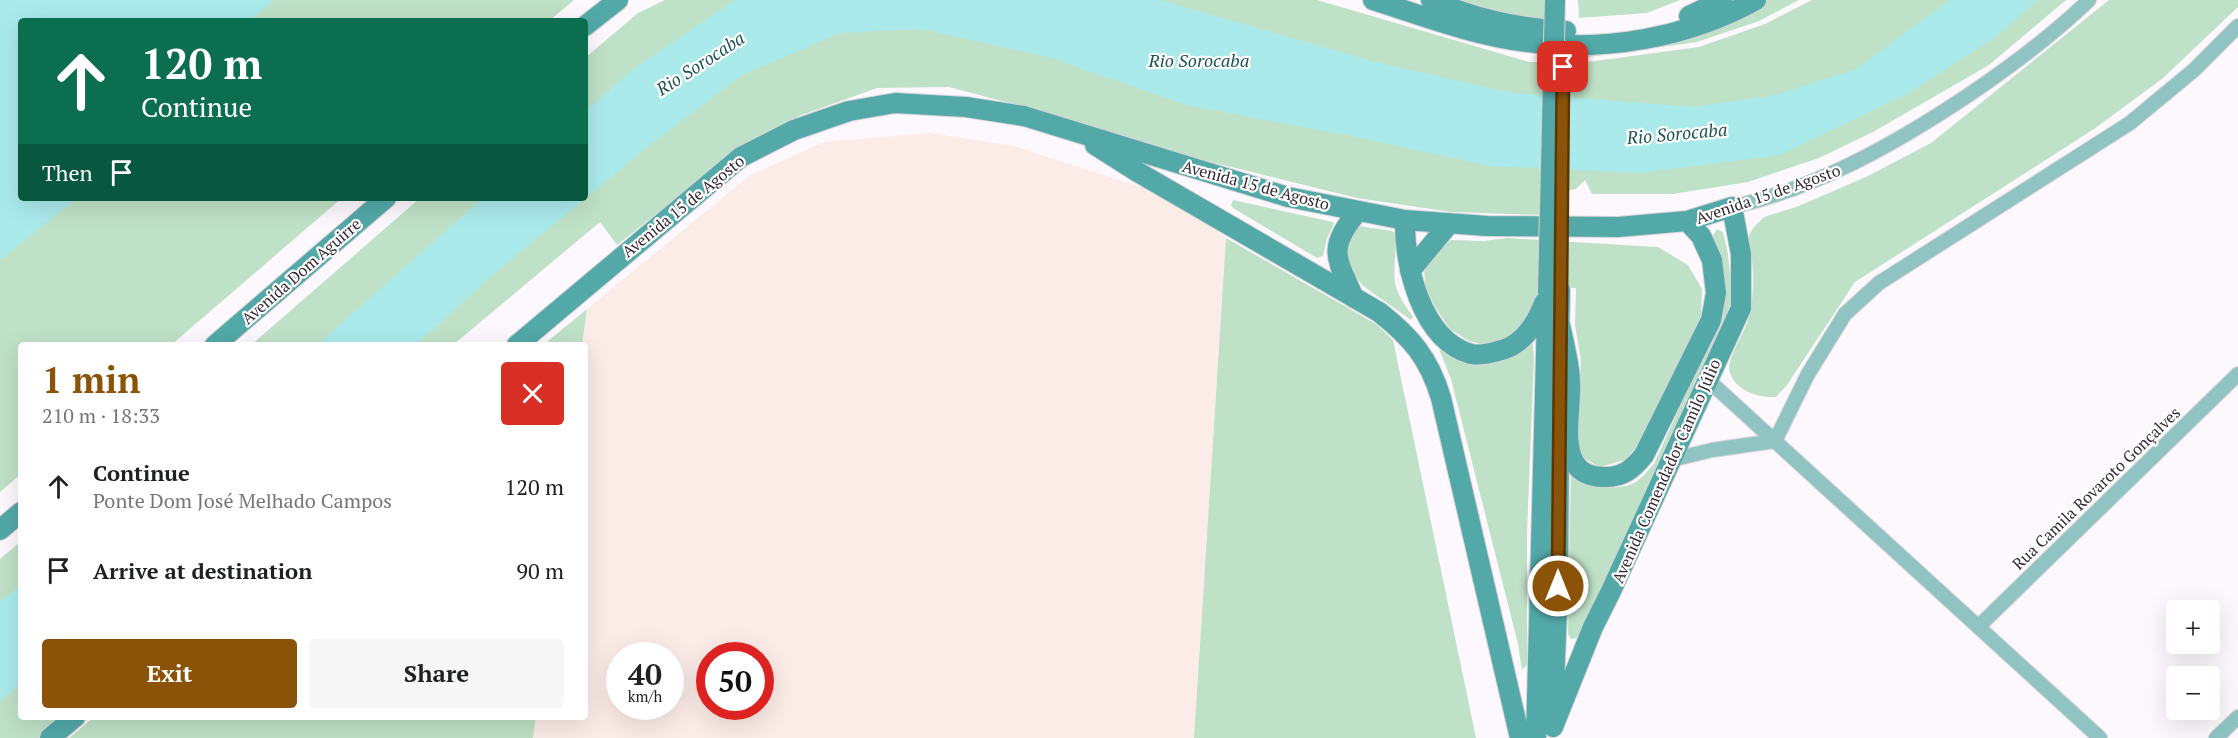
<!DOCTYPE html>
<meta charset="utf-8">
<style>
body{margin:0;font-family:"PT Serif",serif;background:#f6f6f6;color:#202124;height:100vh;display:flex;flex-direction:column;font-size:22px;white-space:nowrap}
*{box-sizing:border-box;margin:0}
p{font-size:20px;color:#757577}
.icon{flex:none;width:33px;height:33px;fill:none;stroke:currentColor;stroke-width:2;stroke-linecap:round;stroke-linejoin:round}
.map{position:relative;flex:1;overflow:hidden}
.panel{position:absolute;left:18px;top:342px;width:570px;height:378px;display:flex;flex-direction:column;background:#fff;border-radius:6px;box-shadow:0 6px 24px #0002}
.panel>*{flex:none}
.banner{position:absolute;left:18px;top:18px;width:570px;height:183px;border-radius:6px;box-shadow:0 6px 24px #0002;background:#0b6e4f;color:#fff;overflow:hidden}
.fabs{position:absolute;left:2166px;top:600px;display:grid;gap:12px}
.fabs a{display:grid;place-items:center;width:54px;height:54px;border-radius:6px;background:#fff;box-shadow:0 6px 24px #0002;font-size:30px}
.speed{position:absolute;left:606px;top:642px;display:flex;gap:12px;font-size:30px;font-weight:700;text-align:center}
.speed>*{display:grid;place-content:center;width:78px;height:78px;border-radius:50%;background:#fff;box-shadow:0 6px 24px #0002;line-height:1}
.speed small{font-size:15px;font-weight:400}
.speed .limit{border:9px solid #d22;background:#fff;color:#111}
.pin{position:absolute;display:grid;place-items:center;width:51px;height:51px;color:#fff;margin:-26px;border-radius:12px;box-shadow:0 3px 9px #0006}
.me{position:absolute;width:66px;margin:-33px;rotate:0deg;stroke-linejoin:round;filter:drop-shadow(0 0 4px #0008)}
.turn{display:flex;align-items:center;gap:21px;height:126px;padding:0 24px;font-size:27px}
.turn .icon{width:78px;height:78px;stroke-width:2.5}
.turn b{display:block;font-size:42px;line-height:51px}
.then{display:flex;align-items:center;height:57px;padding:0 24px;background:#0003;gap:12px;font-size:22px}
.round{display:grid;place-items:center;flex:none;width:63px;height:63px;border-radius:6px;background:#f6f6f6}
.overview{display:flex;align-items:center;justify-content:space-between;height:102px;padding:0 24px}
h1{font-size:36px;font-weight:700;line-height:45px;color:#8b5308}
.action{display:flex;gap:12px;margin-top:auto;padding:12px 24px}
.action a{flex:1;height:69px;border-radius:6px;background:#8b5308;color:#fff;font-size:24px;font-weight:700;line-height:69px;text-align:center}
.action a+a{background:#f6f6f6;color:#202124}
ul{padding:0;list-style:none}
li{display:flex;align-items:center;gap:18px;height:84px;padding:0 24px}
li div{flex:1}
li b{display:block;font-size:22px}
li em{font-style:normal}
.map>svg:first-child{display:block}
.industrial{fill:#fcece8;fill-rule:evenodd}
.green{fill:#bfe1c7}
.water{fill:#abeaeb}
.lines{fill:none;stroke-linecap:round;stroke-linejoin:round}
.street-casing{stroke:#d9d3d9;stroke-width:16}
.secondary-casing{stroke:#d9d3d9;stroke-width:22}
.street{stroke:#8fc4c3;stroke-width:14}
.secondary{stroke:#52a9a8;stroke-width:20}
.secondary-bridge-casing{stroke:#d9d3d9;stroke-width:22;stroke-linecap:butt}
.secondary-bridge{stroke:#52a9a8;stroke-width:20}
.route-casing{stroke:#5a3605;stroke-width:15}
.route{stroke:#8b5308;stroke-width:10}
.labels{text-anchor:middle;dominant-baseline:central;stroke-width:4.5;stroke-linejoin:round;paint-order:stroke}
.street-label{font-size:16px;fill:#332934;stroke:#fff}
.water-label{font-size:18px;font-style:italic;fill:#1e5455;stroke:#fff}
</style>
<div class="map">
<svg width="2238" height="738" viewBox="0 0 2238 738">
<rect width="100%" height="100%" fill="#fdf8fd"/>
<path class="industrial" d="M930 133 1014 146 1165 195 1226 238 1194 738H533L536 717H585V345H582L587 309 749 176 824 142ZM620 656H670V706H620ZM710 656H760V706H710Z"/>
<path class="green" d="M0 0H574L549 21H21V198H342L171 345H21V474L0 492Z
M665 0H1317L1529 62H1588L1699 47 1765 24 1812 0H2066L1989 65 1873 132 1819 158 1748 182 1673 194H1592L1585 180 1576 189 1546 194 1544 215 1451 212 1357 198 1163 150 1070 119 949 87 877 88 799 116 727 158 617 245 600 222 453 345H251L420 198H585V58L638 13Z
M1460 0H1551V21L1497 13Z
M1578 0H1680L1647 13 1579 18Z
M1768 0H1799L1759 21 1697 42 1588 57V47L1742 15Z
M2109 0H2238V7L2162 79 2094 129 1855 282 1787 385 1776 397C1759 398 1736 391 1730 373 1725 360 1746 331 1749 317 1755 293 1754 261 1748 238L1753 228 1764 217 1799 206 1868 176 1931 143Z
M1233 200 1333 222 1334 224 1327 238 1323 256 1317 258 1233 208 1231 205Z
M1359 226 1392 231 1396 234C1397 249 1392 276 1396 287 1399 297 1407 308 1413 317L1411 320 1363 286 1346 264C1346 249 1344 233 1359 226Z
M1717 229 1723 232 1728 254 1732 294 1726 322 1656 478 1578 638 1571 639 1568 634 1571 469C1589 484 1615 495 1637 481 1643 477 1649 469 1654 464L1720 319 1723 295 1713 235Z
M1226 238 1376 324 1393 340 1476 738H1194Z
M1507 238 1658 247 1688 265 1702 289 1701 316 1692 341 1639 444 1625 460 1599 467 1584 458 1578 444 1577 423 1581 360 1575 325 1576 288 1543 286 1539 311 1506 342 1486 345 1469 341 1450 329 1435 307 1425 285 1424 264 1451 240 1484 241Z
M587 309 582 345H543Z
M1533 344 1534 359 1527 532V665L1522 670 1518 644 1451 379 1439 349C1462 363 1486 367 1512 356 1520 353 1524 345 1533 344Z
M21 541V717H62L38 738H0V559Z
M94 717H536L533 738H69Z"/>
<path class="water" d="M0 0H274L250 21H21V198H73L70 204 0 260Z
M735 0H1160L1379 63 1513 93 1693 107 1775 95 1856 69 1950 0H2038L1996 37 1909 93 1780 155 1640 173 1490 166 1351 136 1186 105 1048 57 921 29 840 33 742 75 645 149 495 273 416 345H317L483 198H585V111L636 67Z
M21 584V684L0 701V602Z"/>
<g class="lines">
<g class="street-casing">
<path id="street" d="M1732 207C1817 188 1895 144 1967 96 2010 67 2052 36 2089 0
M1708 380 2100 738
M1775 441 1808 374 1845 314 1879 283 2130 123 2194 70 2238 26
M1671 460 1712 450 1775 441
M1978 627 2238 374
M2216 738 2238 717"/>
</g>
<g class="secondary-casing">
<path id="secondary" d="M1373 0C1423 16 1475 36 1527 42 1604 52 1688 38 1756 0
M1431 0C1476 19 1517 28 1566 31
M1689 16 1722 0
M585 26 618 0
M1095 145 1136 171 1379 312C1411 337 1429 358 1441 398L1520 738
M1405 220C1404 264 1421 340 1471 354 1480 356 1490 353 1498 351 1522 346 1536 324 1544 303
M1410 271 1449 224
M1354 298C1336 257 1327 249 1358 211
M1560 325C1564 343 1569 362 1570 380 1573 413 1551 478 1606 477 1623 477 1633 469 1644 455L1711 320 1716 293 1712 260 1701 236 1687 221
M1559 338 1560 290
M215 345 386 198
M517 345 741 157 794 130 849 111 895 103 966 107 1024 116 1288 197 1405 220 1487 226 1618 227 1687 221 1732 207 1741 254V308L1611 591 1593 627 1553 727
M0 530 21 512
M1553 710 1558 586 1559 434
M50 738 75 717
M1536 738 1547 315"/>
</g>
<use href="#street" class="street"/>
<use href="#secondary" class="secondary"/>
<g class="secondary-bridge-casing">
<path id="secondary-bridge" d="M1548 292 1555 0"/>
</g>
<use href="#secondary-bridge" class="secondary-bridge"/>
</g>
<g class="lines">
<g class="route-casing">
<path id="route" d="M1558 586 1563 67"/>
</g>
<use href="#route" class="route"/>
</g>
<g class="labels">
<g class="street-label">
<text transform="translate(1256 185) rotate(15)">Avenida 15 de Agosto</text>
<text transform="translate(1768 194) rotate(-19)">Avenida 15 de Agosto</text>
<text transform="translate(683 206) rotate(-39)">Avenida 15 de Agosto</text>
<text transform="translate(301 271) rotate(-41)">Avenida Dom Aguirre</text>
<text transform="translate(1666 471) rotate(-66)">Avenida Comendador Camilo Júlio</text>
<text transform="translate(2096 488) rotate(-44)">Rua Camila Rovaroto Gonçalves</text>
</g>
<g class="water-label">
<text x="1199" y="60">Rio Sorocaba</text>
<text transform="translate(700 63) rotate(-33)">Rio Sorocaba</text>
<text transform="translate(1677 133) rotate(-5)">Rio Sorocaba</text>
</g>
</g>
</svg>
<div class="fabs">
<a>+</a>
<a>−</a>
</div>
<div class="speed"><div>40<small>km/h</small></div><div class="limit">50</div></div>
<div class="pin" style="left:1563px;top:67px;background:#d93025"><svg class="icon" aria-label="arrive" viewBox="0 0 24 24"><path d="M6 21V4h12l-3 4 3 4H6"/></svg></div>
<svg class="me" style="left:1558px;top:586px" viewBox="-20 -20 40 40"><circle r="17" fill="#8b5308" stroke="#fff" stroke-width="3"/><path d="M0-11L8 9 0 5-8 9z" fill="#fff"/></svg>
<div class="banner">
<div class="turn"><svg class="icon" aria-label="ahead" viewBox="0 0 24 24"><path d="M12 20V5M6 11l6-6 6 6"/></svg><div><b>120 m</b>Continue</div></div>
<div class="then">Then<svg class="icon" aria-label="arrive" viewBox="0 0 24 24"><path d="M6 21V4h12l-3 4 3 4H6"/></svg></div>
</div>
<section class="panel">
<div class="overview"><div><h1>1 min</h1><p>210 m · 18:33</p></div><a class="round" style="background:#d93025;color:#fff"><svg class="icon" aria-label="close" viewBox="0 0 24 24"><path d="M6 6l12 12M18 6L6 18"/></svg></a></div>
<ul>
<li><svg class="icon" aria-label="ahead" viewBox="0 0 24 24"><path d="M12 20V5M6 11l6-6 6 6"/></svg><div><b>Continue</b><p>Ponte Dom José Melhado Campos</p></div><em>120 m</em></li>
<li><svg class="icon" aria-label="arrive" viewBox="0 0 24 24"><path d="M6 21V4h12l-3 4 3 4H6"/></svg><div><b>Arrive at destination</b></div><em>90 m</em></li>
</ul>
<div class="action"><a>Exit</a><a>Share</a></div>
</section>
</div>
